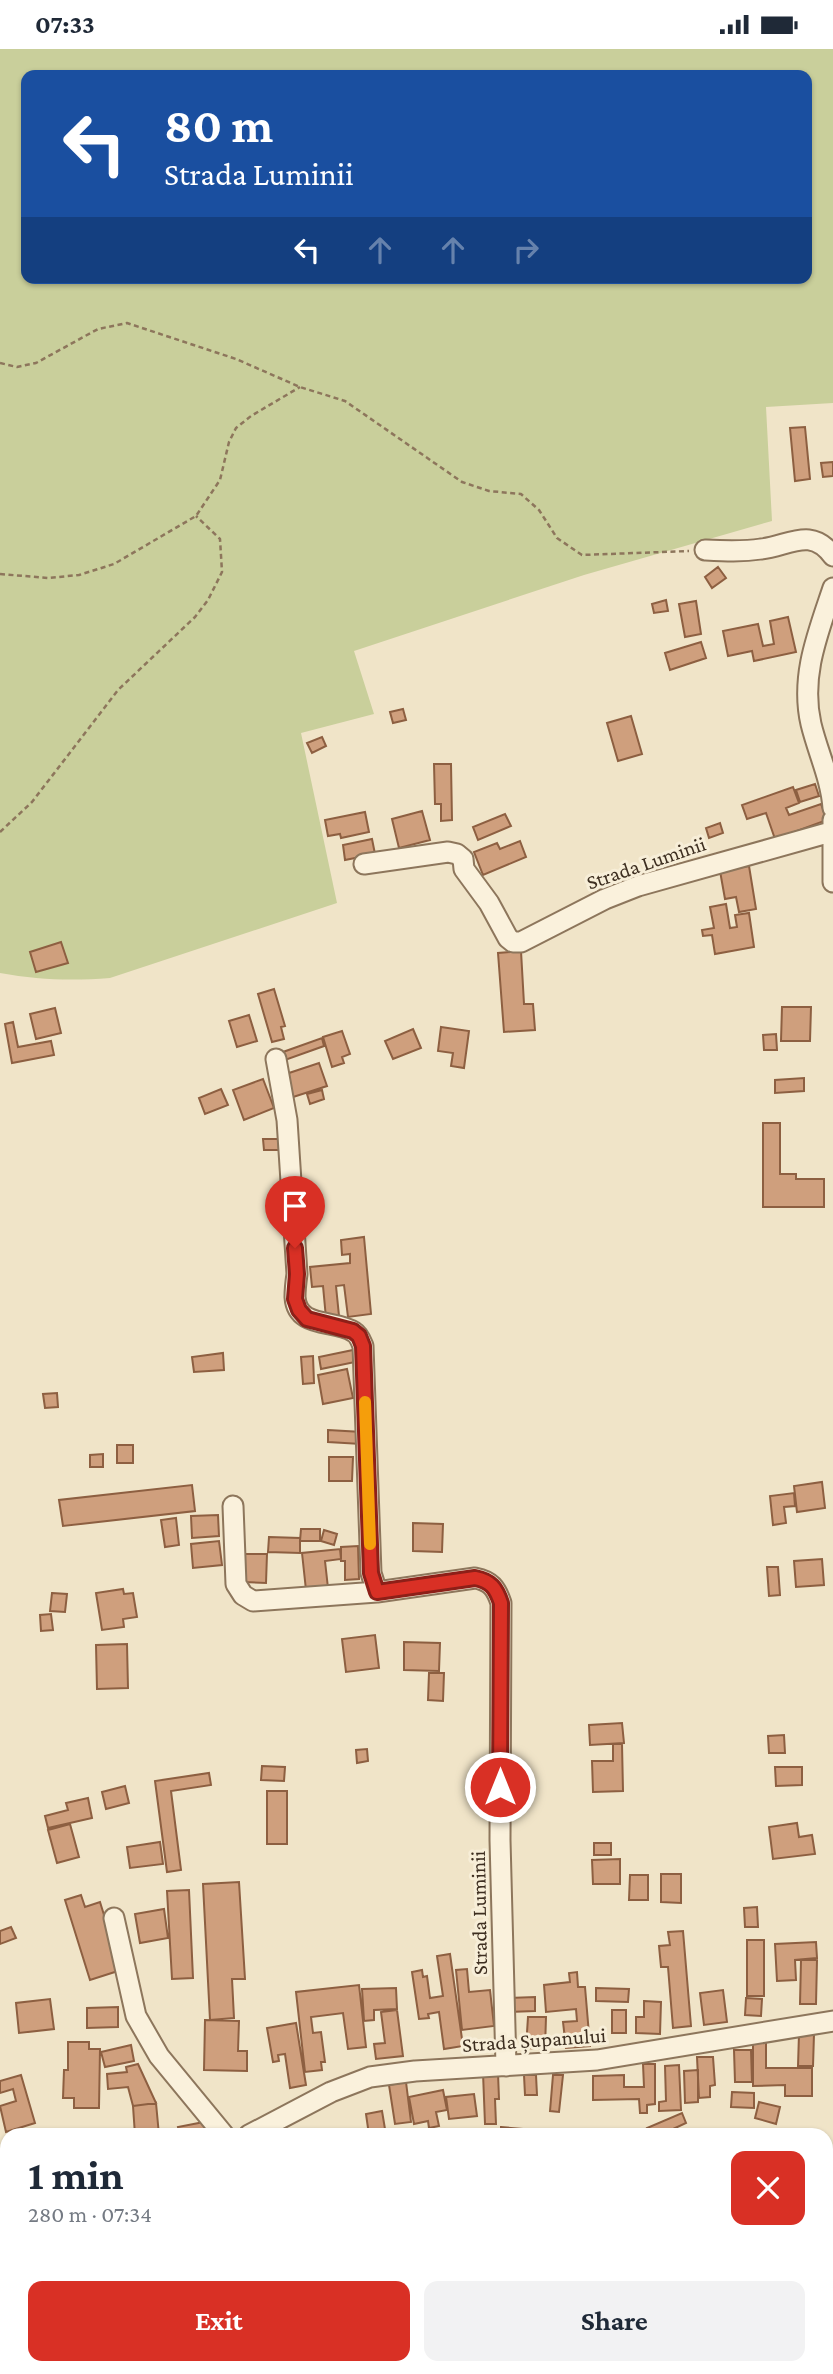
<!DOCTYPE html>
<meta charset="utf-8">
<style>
body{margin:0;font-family:"Crimson Pro",serif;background:#f2f2f3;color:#1f2937;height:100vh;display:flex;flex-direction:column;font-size:26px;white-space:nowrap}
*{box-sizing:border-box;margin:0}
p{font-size:23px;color:#747a83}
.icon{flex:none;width:38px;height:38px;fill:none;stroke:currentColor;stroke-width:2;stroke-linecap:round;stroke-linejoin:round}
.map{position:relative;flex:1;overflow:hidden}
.side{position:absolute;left:0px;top:2079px;width:833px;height:247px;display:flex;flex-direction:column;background:#fff;border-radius:21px 21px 0 0;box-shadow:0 2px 5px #0004}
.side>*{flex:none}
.banner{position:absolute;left:21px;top:21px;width:791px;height:214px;border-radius:14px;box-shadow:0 2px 5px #0004;background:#1a4fa0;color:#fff;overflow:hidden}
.pin{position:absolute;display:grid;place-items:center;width:60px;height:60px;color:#fff;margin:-72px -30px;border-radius:50% 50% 50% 0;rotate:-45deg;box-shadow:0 0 7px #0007}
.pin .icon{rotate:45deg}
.me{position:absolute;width:77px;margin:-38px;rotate:0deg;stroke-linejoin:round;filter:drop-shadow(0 0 5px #0008)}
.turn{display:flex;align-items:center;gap:24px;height:147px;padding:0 28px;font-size:32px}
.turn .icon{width:91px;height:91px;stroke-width:2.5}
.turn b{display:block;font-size:49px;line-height:60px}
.lanes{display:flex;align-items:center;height:66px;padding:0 28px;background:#0003;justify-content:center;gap:35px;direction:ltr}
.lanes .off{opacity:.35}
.round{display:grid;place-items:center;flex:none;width:74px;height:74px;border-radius:14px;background:#f2f2f3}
.overview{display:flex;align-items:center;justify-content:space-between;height:119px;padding:0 28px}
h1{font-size:42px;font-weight:700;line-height:52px}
.primary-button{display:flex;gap:14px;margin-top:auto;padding:14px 28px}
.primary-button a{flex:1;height:80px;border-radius:14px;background:#d93025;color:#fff;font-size:28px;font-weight:700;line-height:80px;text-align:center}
.primary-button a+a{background:#f2f2f3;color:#1f2937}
.status{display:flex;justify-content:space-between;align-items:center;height:49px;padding:0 35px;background:#fff;direction:ltr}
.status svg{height:19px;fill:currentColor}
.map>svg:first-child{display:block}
.green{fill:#c9cf9b;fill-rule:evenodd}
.building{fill:#cf9f7d;stroke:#8d5f41;stroke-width:2}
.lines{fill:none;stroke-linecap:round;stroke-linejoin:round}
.minor-casing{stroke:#8d765c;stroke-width:23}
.path{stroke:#8d765c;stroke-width:2.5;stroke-dasharray:5 3.5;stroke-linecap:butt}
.minor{stroke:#faf1dc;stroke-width:19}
.route-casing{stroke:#8d1f18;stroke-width:18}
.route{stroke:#d93025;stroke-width:12}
.slow{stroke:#f59e0b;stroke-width:12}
.labels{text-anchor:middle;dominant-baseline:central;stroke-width:6;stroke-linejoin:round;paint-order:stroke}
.street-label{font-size:21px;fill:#3d2e20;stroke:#f7eed8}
</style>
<div class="status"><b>07:33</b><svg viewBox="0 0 49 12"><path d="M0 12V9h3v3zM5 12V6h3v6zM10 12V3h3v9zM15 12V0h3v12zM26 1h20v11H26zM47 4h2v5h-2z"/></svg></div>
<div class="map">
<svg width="833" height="2325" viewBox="0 0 833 2325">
<rect width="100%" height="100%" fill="#f0e4c8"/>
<path class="green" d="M0 0H833V354L766 358 772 472 584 526 354 602 374 665 301 684 337 854 110 929C72 932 38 931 0 924ZM26 26H807V229H26Z"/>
<path class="building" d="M805 378 810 430 795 432 790 379Z
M833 413V427L823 428 821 414Z
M718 518 726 529 712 539 705 528Z
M666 551 668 562 654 564 652 555Z
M696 552 701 585 685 588 679 555Z
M788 568 796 603 754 612 752 602 728 607 723 582 758 575 763 597 774 595 770 572Z
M701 593 706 609 670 621 665 604Z
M403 660 406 671 393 674 390 663Z
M631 667 642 705 618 712 607 674Z
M322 688 326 697 312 704 307 694Z
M434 715H451L452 771 441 772V755H435Z
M815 735 819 747 800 753 796 741Z
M793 738 799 754 786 759 789 766 821 755 827 771 775 790 766 764 747 770 742 756Z
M422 762 430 791 399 799 392 770Z
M365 763 369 783 341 789 340 785 328 787 325 771Z
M505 765 511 777 478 791 473 778Z
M720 774 723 784 709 789 706 779Z
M372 790 375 805 345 811 343 796Z
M520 792 526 808 483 826 474 803 497 794 500 800Z
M749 817 756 860 739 863 736 848 725 850 720 822Z
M726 855 730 879 737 878 735 866 749 864 754 898 715 905 712 886 703 887 702 881 714 879 710 858Z
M61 893 68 914 36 923 30 903Z
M521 902 524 955H533L535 981 504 983 498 904Z
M274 940 285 977 281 978 284 990 272 993 258 945Z
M782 958H811L810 992H781Z
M55 959 61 984 36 990 30 965Z
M249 966 257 992 237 998 229 972Z
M13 973 18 998 51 992 54 1006 12 1014 5 975Z
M441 978 469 982 464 1019 451 1017 453 1004 438 1002Z
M413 980 421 999 393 1010 385 992Z
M342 982 350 1005 342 1008 344 1014 332 1018 323 988Z
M776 985 777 1001H764L763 986Z
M322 989 324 997 285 1011 283 1003Z
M319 1014 327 1037 287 1050 280 1027Z
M804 1029V1042L775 1044V1031Z
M263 1030 274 1059 244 1071 233 1041Z
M221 1040 228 1056 205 1065 199 1049Z
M322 1041 324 1050 310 1055 307 1045Z
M763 1074H780V1125H796V1130H824V1158H763Z
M263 1090H278L279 1101H264Z
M364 1188 371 1265 348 1268 344 1236 336 1237 339 1267 326 1269 323 1237 312 1238 310 1218 350 1214V1205L342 1206 341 1191Z
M353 1301 355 1313 321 1320 319 1308Z
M223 1304 224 1321 194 1323 192 1308Z
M313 1307 314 1334 303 1335 301 1308Z
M347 1320 353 1349 323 1355 318 1326Z
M57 1344 58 1358 45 1359 43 1345Z
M328 1381 362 1383 361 1395 328 1393Z
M117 1396H133V1414H117Z
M103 1405V1418H90V1406Z
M329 1408H353L352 1432H329Z
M822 1433 825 1459 797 1463 794 1437Z
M192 1436 195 1462 63 1477 59 1451Z
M794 1444 795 1457 784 1458 786 1474 773 1476 770 1447Z
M218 1466 219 1487 192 1489 191 1467Z
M176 1469 179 1496 165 1498 161 1471Z
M413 1474 443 1475 442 1503 413 1502Z
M301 1480H320V1492H300Z
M324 1481 337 1485 334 1496 321 1492Z
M269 1488 300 1489V1504L268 1503Z
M219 1492 222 1516 193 1519 191 1495Z
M358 1497 359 1530 345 1531V1512H341V1498Z
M340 1500 341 1510 325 1512 328 1539 306 1541 302 1504Z
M245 1505H267L266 1534 244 1533Z
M822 1510 824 1536 796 1538 794 1512Z
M767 1518H778L780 1546 769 1547Z
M123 1540 124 1545 133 1544 137 1568 123 1570 124 1578 102 1581 96 1544Z
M52 1544 67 1545 65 1563 50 1562Z
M51 1565 53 1581 41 1582 40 1566Z
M375 1586 379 1619 346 1623 342 1590Z
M404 1593 440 1594 439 1622 404 1621Z
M127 1595 128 1639 97 1640 96 1596Z
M429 1624H444L443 1652 428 1651Z
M622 1674 624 1694 590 1696 589 1676Z
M784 1686 785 1704H769L768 1687Z
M613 1695H622L623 1742 593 1743 592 1712H613Z
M367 1700 368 1712 357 1714 356 1701Z
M262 1717 285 1718 284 1732 261 1731Z
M775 1718H802V1736L776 1737Z
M209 1724 211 1736 171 1742 181 1821 167 1823 155 1732Z
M125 1737 129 1754 106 1760 102 1743Z
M267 1742H287V1795H267Z
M88 1749 92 1769 48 1779 45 1767 68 1761 66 1754Z
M797 1774 799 1788 812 1786 815 1805 773 1810 769 1778Z
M70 1775 79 1808 57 1814 48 1781Z
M160 1793 163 1815 130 1819 127 1798Z
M594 1794H611V1806H594Z
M620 1810V1835H593L592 1811Z
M661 1825H681V1854L661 1853Z
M630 1826H648V1851H629Z
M239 1833 245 1930H232L234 1969 210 1971 203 1835Z
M189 1841 193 1929 172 1930 167 1842Z
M81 1846 85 1858 100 1853 121 1921 90 1931 65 1851Z
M757 1858 758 1878H745L744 1859Z
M164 1860 168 1889 140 1894 135 1865Z
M11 1878 16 1889 0 1895V1882Z
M683 1882 691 1977 673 1979 668 1918H661L659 1897 670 1896 668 1883Z
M747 1891H764V1947H747Z
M816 1893 817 1909 795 1911 796 1931 777 1932 775 1895Z
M450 1905 463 1997 444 2000 439 1963 428 1965 429 1969 419 1970 412 1923 422 1921 423 1928 427 1927 430 1949 443 1947 437 1907Z
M801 1911H817L816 1955H800Z
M467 1920 469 1943 490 1941 494 1977 462 1981 456 1921Z
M577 1923 578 1938H585L590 1997 566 1999 563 1973 577 1972 576 1960 546 1963 544 1936 570 1933 569 1924Z
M359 1936 366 1998 348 2000 343 1964 311 1968 313 1984 321 1983 325 2013H321L322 2021 305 2023 296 1943Z
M396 1939 397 1960 374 1961V1971L364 1972 362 1940Z
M596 1939 629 1940 628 1953 596 1952Z
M723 1941 727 1973 704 1976 700 1944Z
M535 1948V1962L507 1963V1949Z
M746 1949 762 1950 761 1967 745 1966Z
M50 1950 54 1980 19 1984 16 1954Z
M644 1952 661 1953 660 1985 636 1984V1968H644Z
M118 1958V1978L87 1979V1959Z
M397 1961 403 2007 376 2010 374 1995 385 1994 381 1963Z
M612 1961H626V1984H612Z
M528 1968H546L545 2000 526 1999Z
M205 1971 239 1972 238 2002H247V2022L204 2021Z
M296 1974 306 2036 290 2039 285 2005 278 2006 279 2012 273 2013 267 1979Z
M799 1985H814L813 2017H798Z
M753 1992H766V2019H812V2047H785V2036L753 2037Z
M68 1993H89V2000H100L99 2059H74V2049H63L64 2021H68Z
M131 1996 134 2012 105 2018 101 2003Z
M734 2001H751L752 2033H735Z
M697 2008H713L715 2036 710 2037V2048L699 2049Z
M138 2015 156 2054 133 2057 128 2038 108 2040 107 2025 127 2023 126 2018Z
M643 2015H655V2055L647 2056V2064H640L639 2050 593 2051V2027L624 2026V2038H644Z
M679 2016 681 2061 659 2062V2053L666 2052 665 2017Z
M698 2021V2053L685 2054 684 2022Z
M483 2024H498L499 2050H495L496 2075H485Z
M21 2026 35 2074 6 2083 0 2057 16 2052 13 2040 0 2044V2032Z
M524 2026H536L537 2046H525Z
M553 2026H563L559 2063 550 2062Z
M406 2033 411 2073 395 2075 389 2036Z
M443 2041 447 2061 436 2063 439 2077 429 2079 428 2072 414 2075 409 2048Z
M732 2043 754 2044V2059L731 2058Z
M474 2045 477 2067 449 2070 446 2048Z
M759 2053 780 2058 776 2075 755 2069Z
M156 2054 159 2086H135L133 2057Z
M382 2062 386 2086H369L366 2065Z
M682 2064 686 2074 673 2080 676 2086H650L647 2079Z
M209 2072 211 2086H180L178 2078Z
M501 2078 522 2080 521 2086H501Z
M826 2110H833V2158L826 2157Z
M0 2175 7 2182V2202L3 2206 0 2204Z
M2 2309H7V2319H60V2325H1Z
M93 2320H156V2325H93Z"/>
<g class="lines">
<g class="minor-casing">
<path id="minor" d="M705 501C724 502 742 503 761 500 789 497 811 477 833 507
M833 539C818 584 800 627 811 675 818 704 831 730 833 759
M833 771V833
M364 815 448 803 457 805 463 810 464 820 489 854 508 889 513 893H521L605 850 638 837 831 783
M276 1010 287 1071 297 1225C296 1232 295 1240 295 1248 297 1280 335 1270 354 1283 359 1286 361 1292 363 1297L371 1524 377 1543 475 1529C491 1532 496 1539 501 1554L500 1791 506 2017
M233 1457 236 1535 243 1546 253 1552 377 1543
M114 1869 136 1967 159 2007 224 2086
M249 2086 331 2043 370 2028 415 2022 597 2011 833 1972
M0 2139 7 2135
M366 2319 370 2325"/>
</g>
<path class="path" d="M0 314 17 318 36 314 98 280 127 274 236 310 300 338 345 352 462 433 489 442 521 445 539 461 557 489 582 506 689 502
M0 525 48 529 79 526 114 515 196 467 220 431 229 393 236 379 251 367 300 338
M0 783 32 753 118 641 195 568 208 551 222 523 220 490 196 467"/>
<use href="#minor" class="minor"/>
</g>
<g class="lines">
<g class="route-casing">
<path id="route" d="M295 1199 297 1225 295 1250 299 1261 307 1270 353 1282 359 1287 363 1297 371 1524 377 1543 475 1529C491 1532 496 1539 501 1554L500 1738"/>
</g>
<use href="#route" class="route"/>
<path class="slow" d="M365 1353 370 1495"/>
</g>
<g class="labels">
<g class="street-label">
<text transform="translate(646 814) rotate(-19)">Strada Luminii</text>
<text transform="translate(479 1864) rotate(-91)">Strada Luminii</text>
<text transform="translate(534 1991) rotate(-4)">Strada Șupanului</text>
</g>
</g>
</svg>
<div class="pin" style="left:295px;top:1199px;background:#d93025"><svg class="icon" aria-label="arrive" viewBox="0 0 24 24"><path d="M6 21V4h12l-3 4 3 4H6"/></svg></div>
<svg class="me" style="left:500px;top:1738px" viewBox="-20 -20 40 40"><circle r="17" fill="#d93025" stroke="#fff" stroke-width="3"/><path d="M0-11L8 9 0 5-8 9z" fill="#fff"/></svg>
<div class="banner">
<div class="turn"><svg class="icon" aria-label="left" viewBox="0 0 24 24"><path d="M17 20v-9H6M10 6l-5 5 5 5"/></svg><div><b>80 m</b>Strada Luminii</div></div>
<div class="lanes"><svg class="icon" aria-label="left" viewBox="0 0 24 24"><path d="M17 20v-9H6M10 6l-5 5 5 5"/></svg><svg class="icon off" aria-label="ahead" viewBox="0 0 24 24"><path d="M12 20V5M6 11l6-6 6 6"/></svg><svg class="icon off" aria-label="ahead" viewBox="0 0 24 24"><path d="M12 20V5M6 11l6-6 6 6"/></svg><svg class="icon off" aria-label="right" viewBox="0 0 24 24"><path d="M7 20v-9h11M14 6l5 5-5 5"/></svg></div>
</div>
<section class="side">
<div class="overview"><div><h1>1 min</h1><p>280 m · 07:34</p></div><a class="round" style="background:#d93025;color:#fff"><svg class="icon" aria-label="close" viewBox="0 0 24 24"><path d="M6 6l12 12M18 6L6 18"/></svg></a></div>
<div class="primary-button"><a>Exit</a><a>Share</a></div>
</section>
</div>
